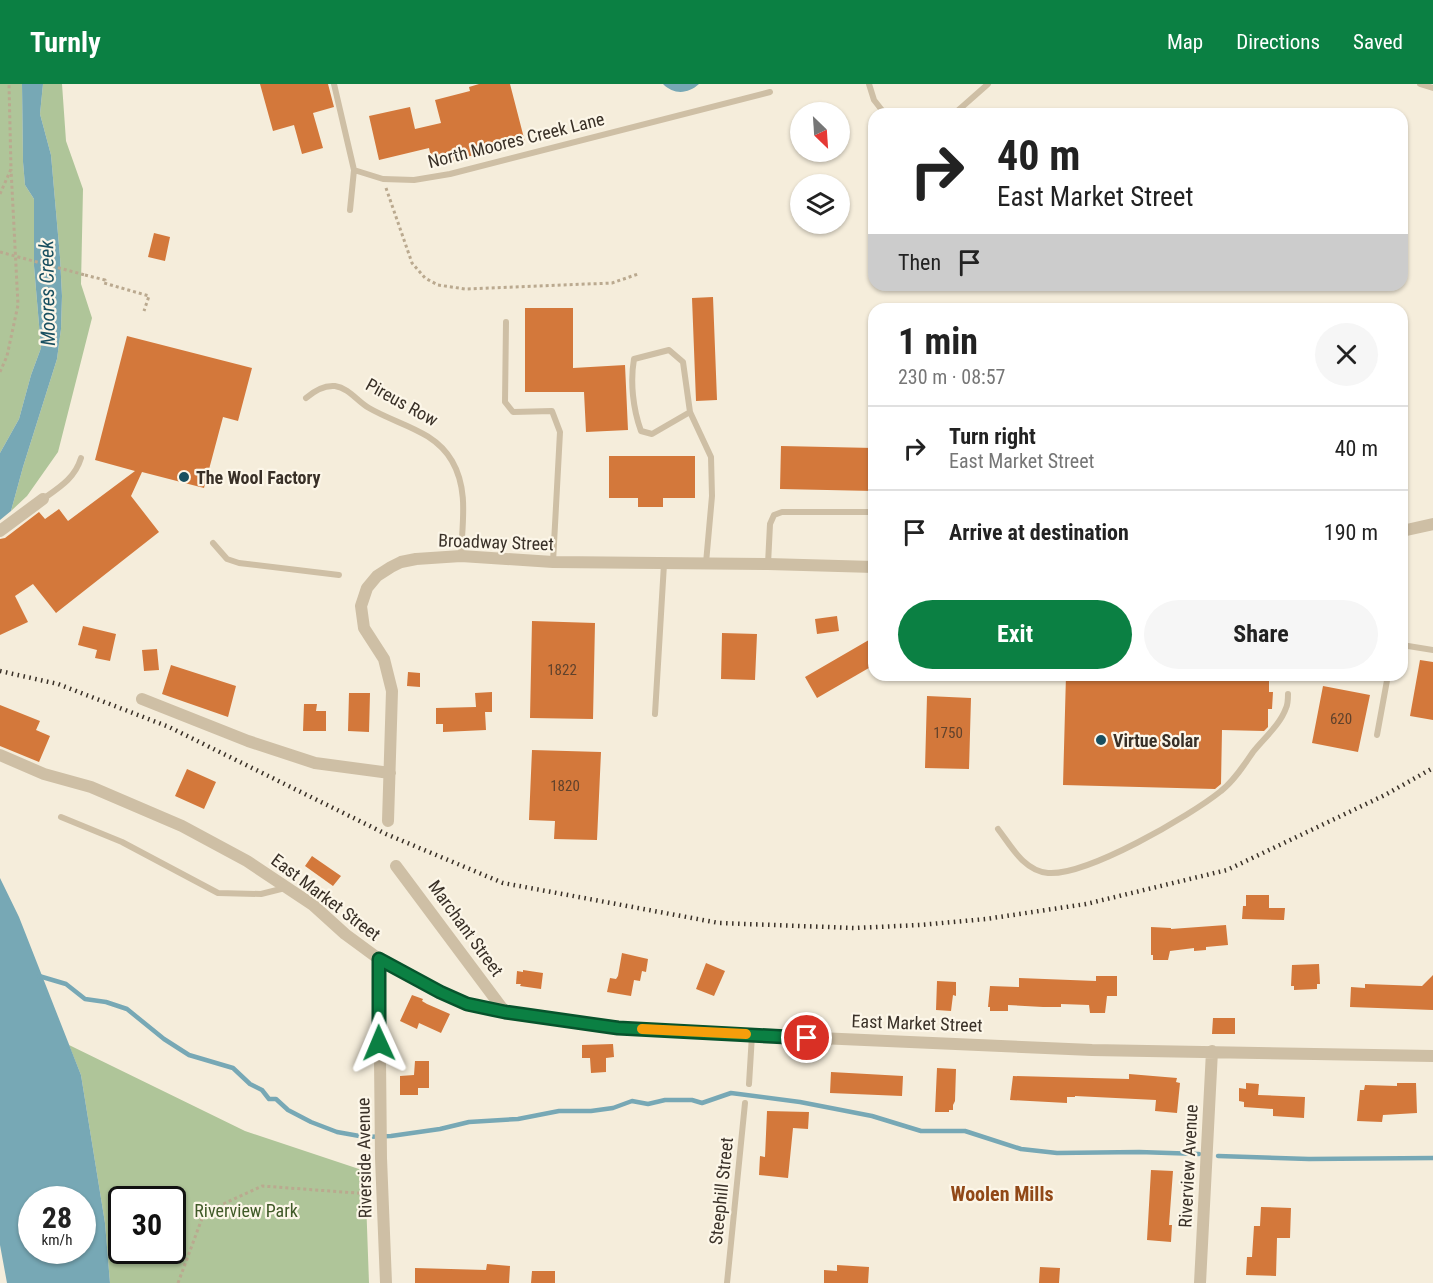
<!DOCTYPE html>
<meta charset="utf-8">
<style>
body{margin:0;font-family:"Roboto Condensed",sans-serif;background:#f6f6f6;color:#222;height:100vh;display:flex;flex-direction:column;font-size:22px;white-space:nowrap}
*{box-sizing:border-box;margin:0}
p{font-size:20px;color:#767676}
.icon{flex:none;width:33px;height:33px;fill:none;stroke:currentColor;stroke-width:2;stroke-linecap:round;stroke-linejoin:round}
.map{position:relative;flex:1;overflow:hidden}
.details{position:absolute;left:868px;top:219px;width:540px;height:378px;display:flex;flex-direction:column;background:#fff;border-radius:18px;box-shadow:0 2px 4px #0004}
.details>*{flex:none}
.top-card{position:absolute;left:868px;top:24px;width:540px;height:183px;border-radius:18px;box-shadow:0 2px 4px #0004;background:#fff;color:#222;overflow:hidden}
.needle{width:39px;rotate:155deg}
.fabs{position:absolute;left:790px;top:18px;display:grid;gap:12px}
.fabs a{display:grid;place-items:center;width:60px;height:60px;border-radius:50%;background:#fff;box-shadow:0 2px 4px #0004;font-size:30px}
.speed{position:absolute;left:18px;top:1102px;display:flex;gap:12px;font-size:30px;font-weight:700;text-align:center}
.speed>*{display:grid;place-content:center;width:78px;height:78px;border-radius:50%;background:#fff;box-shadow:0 2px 4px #0004;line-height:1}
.speed small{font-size:15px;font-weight:400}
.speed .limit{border:3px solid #111;border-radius:9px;background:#fff;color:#111}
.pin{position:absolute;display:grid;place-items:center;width:51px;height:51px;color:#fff;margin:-26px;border:3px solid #fff;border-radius:50%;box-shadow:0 2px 6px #0007}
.me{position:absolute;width:66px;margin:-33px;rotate:359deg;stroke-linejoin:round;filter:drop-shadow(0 0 4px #0008)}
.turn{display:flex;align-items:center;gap:21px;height:126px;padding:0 30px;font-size:27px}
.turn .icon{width:78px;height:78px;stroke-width:2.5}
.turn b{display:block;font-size:42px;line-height:51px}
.then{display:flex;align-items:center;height:57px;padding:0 30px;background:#0003;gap:12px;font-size:22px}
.round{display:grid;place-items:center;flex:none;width:63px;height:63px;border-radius:32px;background:#f6f6f6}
.headline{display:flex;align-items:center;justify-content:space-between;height:102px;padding:0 30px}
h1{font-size:36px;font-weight:700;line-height:45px}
.cta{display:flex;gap:12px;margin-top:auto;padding:12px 30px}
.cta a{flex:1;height:69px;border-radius:36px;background:#0b8043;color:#fff;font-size:24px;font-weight:700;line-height:69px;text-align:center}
.cta a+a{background:#f6f6f6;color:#222}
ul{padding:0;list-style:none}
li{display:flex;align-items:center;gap:18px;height:84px;padding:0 30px;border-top:2px solid #e0e0e0}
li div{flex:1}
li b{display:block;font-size:22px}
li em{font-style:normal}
header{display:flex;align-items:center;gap:36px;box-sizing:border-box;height:84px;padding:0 30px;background:#0b8043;color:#fff}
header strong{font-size:28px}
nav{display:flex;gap:33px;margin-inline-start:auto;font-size:21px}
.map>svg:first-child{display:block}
.green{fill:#afc599;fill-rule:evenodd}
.water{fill:#77a8b5;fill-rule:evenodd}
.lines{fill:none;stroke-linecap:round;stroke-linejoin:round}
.stream{stroke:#77a8b5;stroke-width:4.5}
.building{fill:#d3783b}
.path{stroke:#baa98f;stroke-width:3;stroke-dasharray:3 3;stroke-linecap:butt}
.service{stroke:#cebfa5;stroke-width:6}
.minor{stroke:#cebfa5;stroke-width:12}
.rail{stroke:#393027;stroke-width:4.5;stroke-dasharray:1.5 4.5;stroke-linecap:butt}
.path-bridge{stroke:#baa98f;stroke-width:3;stroke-dasharray:3 3;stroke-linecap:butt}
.route-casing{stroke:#07532c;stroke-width:15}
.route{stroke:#0b8043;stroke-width:10}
.slow{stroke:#f59e0b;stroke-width:10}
.poi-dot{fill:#184f60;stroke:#fcf6e8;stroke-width:2}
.labels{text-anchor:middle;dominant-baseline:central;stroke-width:4.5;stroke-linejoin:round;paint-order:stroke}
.number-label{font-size:15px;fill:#60422c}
.street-label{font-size:18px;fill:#393027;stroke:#fcf6e8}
.poi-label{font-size:18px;font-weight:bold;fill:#393027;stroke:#fcf6e8;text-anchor:start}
.park-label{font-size:18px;fill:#405a28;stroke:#fcf6e8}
.water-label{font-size:20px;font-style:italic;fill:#184f60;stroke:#fcf6e8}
.neighbourhood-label{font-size:20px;font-weight:bold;fill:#914817;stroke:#fcf6e8}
</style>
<header>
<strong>Turnly</strong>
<nav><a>Map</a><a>Directions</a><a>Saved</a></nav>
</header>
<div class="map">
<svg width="1433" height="1199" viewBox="0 0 1433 1199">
<rect width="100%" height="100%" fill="#f5eddb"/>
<path class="green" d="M0 0H22L23 78 25 101 34 115V182L41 264 31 291 19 335 0 369Z
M43 0H62L66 57 83 105 81 200 92 234 58 368 27 412 11 427 23 383 57 275 61 245 62 212 60 173 51 71 40 30Z
M69 961 245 1047 365 1087 369 1199H110L105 1139 81 991ZM122 1116H172V1167H122Z"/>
<path class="water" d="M22 0H43L40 30 51 71 60 173 62 212 61 245 57 275 23 383 11 427 0 436V369L19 335 31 291 41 264 34 182V115L25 101 23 78Z
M663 0H699C688 10 674 11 663 0Z
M0 794 19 833 81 991 105 1139 110 1199H7L0 1161ZM32 1116H82V1167H32Z"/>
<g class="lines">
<path class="stream" d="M39 892 66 900 85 915 106 918 127 925 164 955 189 971 233 984 250 1000 262 1006 269 1015H276L288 1026 311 1038 337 1048 365 1053 391 1052 440 1045 469 1038 518 1035 559 1027H591L613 1024 632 1017 648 1020 665 1016H692L702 1019 731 1009 800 1018 872 1032 921 1047H965L1021 1065 1057 1069 1139 1068 1199 1070
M1218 1072 1309 1075 1433 1074"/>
</g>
<path class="building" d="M260 0H328L334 23 313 29 323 64 302 70 294 41 273 47Z
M479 0H510L525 58 451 77 449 69 431 73 429 64 379 76 369 32 410 23 415 45 441 39 435 16 470 7 469 3Z
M154 149 170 153 165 177 148 173Z
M713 213 717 316 696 317 692 214Z
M525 224H573V284L625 281 628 346 586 348 584 308H525Z
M127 252 252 284 238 337 223 333 204 404 142 388 131 412 159 448 56 529 33 500 15 512 28 538 0 551V455L5 454 39 428 45 435 59 425 68 437 135 387 95 376Z
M781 362 874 364V407L780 405Z
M609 372H695V414H663V423H638V414H609Z
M837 532 839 547 817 550 815 535Z
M532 537 595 539 593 635 530 634Z
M83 542 116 550 110 577 95 574 97 566 78 561Z
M722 549 757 550 755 596 721 595Z
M874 553V581L817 614 805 593Z
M157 565 159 586 144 587 142 566Z
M1420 576 1433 578V636L1410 632Z
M171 581 236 602 228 633 162 610Z
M408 588 420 589V603L407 602Z
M1066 591H1269V608H1273L1272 625H1268V643L1264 647 1222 646 1221 700 1215 705 1063 701Z
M1323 602 1370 611 1358 668 1312 659Z
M492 608V628H485L486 646 443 648V640H436V624L476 623 475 609Z
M349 609H370L369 648 348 647Z
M927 612 971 614 969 685 925 684Z
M304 620H317L316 627H326V647H303Z
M0 621 40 637 36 646 50 652 39 678 0 662Z
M532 666 601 668 597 756 554 755 555 737 529 736Z
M187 685 216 698 204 725 175 712Z
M312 772 341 792 333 802 305 782Z
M1246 811H1269V824H1285L1284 836 1242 835 1243 822H1246Z
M1226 841 1228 861 1206 863V866L1194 867V864L1170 867 1168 876H1153V871H1151V843L1171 844V845Z
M622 869 648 875 646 888 642 887 640 897 634 896 631 912 607 908 610 894 616 895 618 892Z
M706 879 725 887 714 912 696 905Z
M1319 880 1320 900H1317V905L1294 906V902H1291L1292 881Z
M523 886 543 889 541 905 520 902 521 900H516L517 887 523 888Z
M1433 891V926L1350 923 1351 903 1365 904V900L1422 902Z
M1096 892H1117V912H1107L1105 929H1090L1089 921 1061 920V923H1043L1008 921V927H990V923H988L990 902 1019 903V894L1096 897Z
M937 897 956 898V912L953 911 951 927 936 926Z
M412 911 423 915 422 917 427 920 450 930 441 949 419 939 417 945 400 937Z
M1213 934H1235V950H1212Z
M613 960 614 973 606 974V988L591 989 590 974H582V961Z
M415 977H429V1004H418V1011H400V992L414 991Z
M937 984 956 985 955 1017 953 1021V1026H949V1028H935Z
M831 988 903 992 902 1012 830 1009Z
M1129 990 1177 994 1176 998 1180 999 1177 1029 1155 1027 1156 1016 1075 1012V1013H1067V1019L1010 1016 1013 992 1129 995Z
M1246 999 1259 1000 1258 1011 1305 1013 1304 1034 1273 1032V1025L1244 1023V1018L1239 1017V1004L1246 1005Z
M1397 999H1416L1417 1029 1383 1031 1382 1038 1357 1037 1360 1006H1364L1365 1001 1397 1002Z
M767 1027 809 1028 808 1045 793 1044 788 1094 759 1091 760 1072 765 1073Z
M1151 1086 1173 1087 1169 1141H1172L1171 1158 1147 1156Z
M1261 1123 1291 1124 1290 1154H1277L1276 1192 1246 1191 1247 1173H1252L1254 1142H1260Z
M487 1180 510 1182 509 1199H415V1184L486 1186Z
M837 1181 869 1183 868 1199H824V1186L837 1187Z
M1040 1183 1060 1184 1059 1199H1039Z
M532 1187H555V1199H531Z"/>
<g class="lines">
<path class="path" d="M386 104 412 179 425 194 438 201 465 205 612 199 638 190
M0 110 11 85 9 0
M85 191 105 196 104 199 149 212 144 227
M0 288 7 272 18 221 11 85
M178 1199 204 1129 262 1102 370 1110"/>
<path class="service" d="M334 0 354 86 383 95 414 96 450 90 770 8
M869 0 874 16 885 30
M1420 0 1433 4
M954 30 988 0
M350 126 354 86
M506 238 505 318 513 328 552 327 560 348 553 478
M306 314C314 307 324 301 335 302 349 304 357 317 369 324 398 341 434 346 452 377 469 406 462 440 461 472
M690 328 652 350 641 347C633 325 630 298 634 275L669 266 683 278 690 328 711 373 712 412 706 479
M43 415C60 403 75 394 81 374
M213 459 227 475 239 479 339 491
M1402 476V503
M768 480 770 440 774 431 782 428H874
M1402 561 1433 566
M655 630 664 480
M1377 651 1388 591
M61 733 122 758 218 809 261 810 285 804
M998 745C1011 762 1024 787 1048 789 1087 792 1190 732 1221 707 1234 697 1244 681 1253 668 1264 654 1280 641 1286 624 1288 620 1288 614 1288 610
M749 1000 752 951
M727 1199 745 1019"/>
<path class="minor" d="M0 447 43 415
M1402 447 1433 440
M142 615 248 657 315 679 390 689
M0 671 44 690 91 703 182 742 247 777 313 821 345 850 379 875 440 908 467 919 485 924 564 937 659 947 1092 966 1433 972
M388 737 392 607 384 575 364 544 361 522 367 504 377 492 391 483 401 478 416 475 461 472 553 478 768 480 874 483
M396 782 505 928
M379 875 381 1074 386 1199
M1200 1199 1212 967"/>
<path class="rail" d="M0 587 58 600 169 643 386 750 503 799 719 839 854 844 920 841 986 835 1086 820 1227 786 1385 711 1433 684"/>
<path class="path-bridge" d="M0 168 85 191"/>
</g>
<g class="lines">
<g class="route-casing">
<path id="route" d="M379 959V875L440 908 467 920 505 928 618 944 807 954"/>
</g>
<use href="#route" class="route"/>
<path class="slow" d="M642 945 746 950"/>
</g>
<g class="poi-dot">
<circle cx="184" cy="393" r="6"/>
<circle cx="1101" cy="656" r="6"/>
</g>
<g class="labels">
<g class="number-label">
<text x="562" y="586">1822</text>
<text x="1341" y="635">620</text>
<text x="948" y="649">1750</text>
<text x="565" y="702">1820</text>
</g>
<g class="street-label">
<text transform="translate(516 56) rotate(-14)">North Moores Creek Lane</text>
<text transform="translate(402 318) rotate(29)">Pireus Row</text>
<text transform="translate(496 458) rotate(2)">Broadway Street</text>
<text transform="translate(326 813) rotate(37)">East Market Street</text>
<text transform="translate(466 844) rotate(54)">Marchant Street</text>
<text transform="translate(917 939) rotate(2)">East Market Street</text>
<text transform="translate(364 1074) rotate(-91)">Riverside Avenue</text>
<text transform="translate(1188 1082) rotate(-87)">Riverview Avenue</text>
<text transform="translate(721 1107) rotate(-84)">Steephill Street</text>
</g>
<g class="poi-label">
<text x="196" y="393">The Wool Factory</text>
<text x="1113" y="656">Virtue Solar</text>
</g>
<g class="park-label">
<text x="246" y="1126">Riverview Park</text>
</g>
<g class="water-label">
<text transform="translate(47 209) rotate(-91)">Moores Creek</text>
</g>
<g class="neighbourhood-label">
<text x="1002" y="1110">Woolen Mills</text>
</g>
</g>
</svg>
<div class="fabs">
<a><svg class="needle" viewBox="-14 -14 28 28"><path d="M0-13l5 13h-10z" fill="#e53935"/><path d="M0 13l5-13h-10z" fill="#767676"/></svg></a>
<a><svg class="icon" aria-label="layers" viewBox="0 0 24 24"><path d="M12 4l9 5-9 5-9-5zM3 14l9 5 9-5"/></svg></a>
</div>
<div class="speed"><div>28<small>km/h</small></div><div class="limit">30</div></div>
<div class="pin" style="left:807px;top:954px;background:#d93025"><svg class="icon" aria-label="arrive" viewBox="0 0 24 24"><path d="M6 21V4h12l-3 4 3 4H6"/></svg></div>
<svg class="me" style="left:379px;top:959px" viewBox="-20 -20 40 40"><path d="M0-17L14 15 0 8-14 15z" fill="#0b8043" stroke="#fff" stroke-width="4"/></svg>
<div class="top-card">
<div class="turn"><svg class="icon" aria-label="right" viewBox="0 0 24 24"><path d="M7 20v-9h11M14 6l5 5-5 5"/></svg><div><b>40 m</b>East Market Street</div></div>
<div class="then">Then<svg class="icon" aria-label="arrive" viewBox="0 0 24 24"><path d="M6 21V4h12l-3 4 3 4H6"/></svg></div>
</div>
<section class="details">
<div class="headline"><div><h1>1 min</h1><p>230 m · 08:57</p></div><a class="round"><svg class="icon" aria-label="close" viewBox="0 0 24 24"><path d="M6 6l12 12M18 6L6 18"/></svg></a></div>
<ul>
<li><svg class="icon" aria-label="right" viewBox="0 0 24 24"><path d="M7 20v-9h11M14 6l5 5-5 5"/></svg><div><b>Turn right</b><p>East Market Street</p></div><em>40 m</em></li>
<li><svg class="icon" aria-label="arrive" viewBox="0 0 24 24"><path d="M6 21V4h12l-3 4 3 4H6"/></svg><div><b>Arrive at destination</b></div><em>190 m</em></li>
</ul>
<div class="cta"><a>Exit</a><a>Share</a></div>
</section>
</div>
